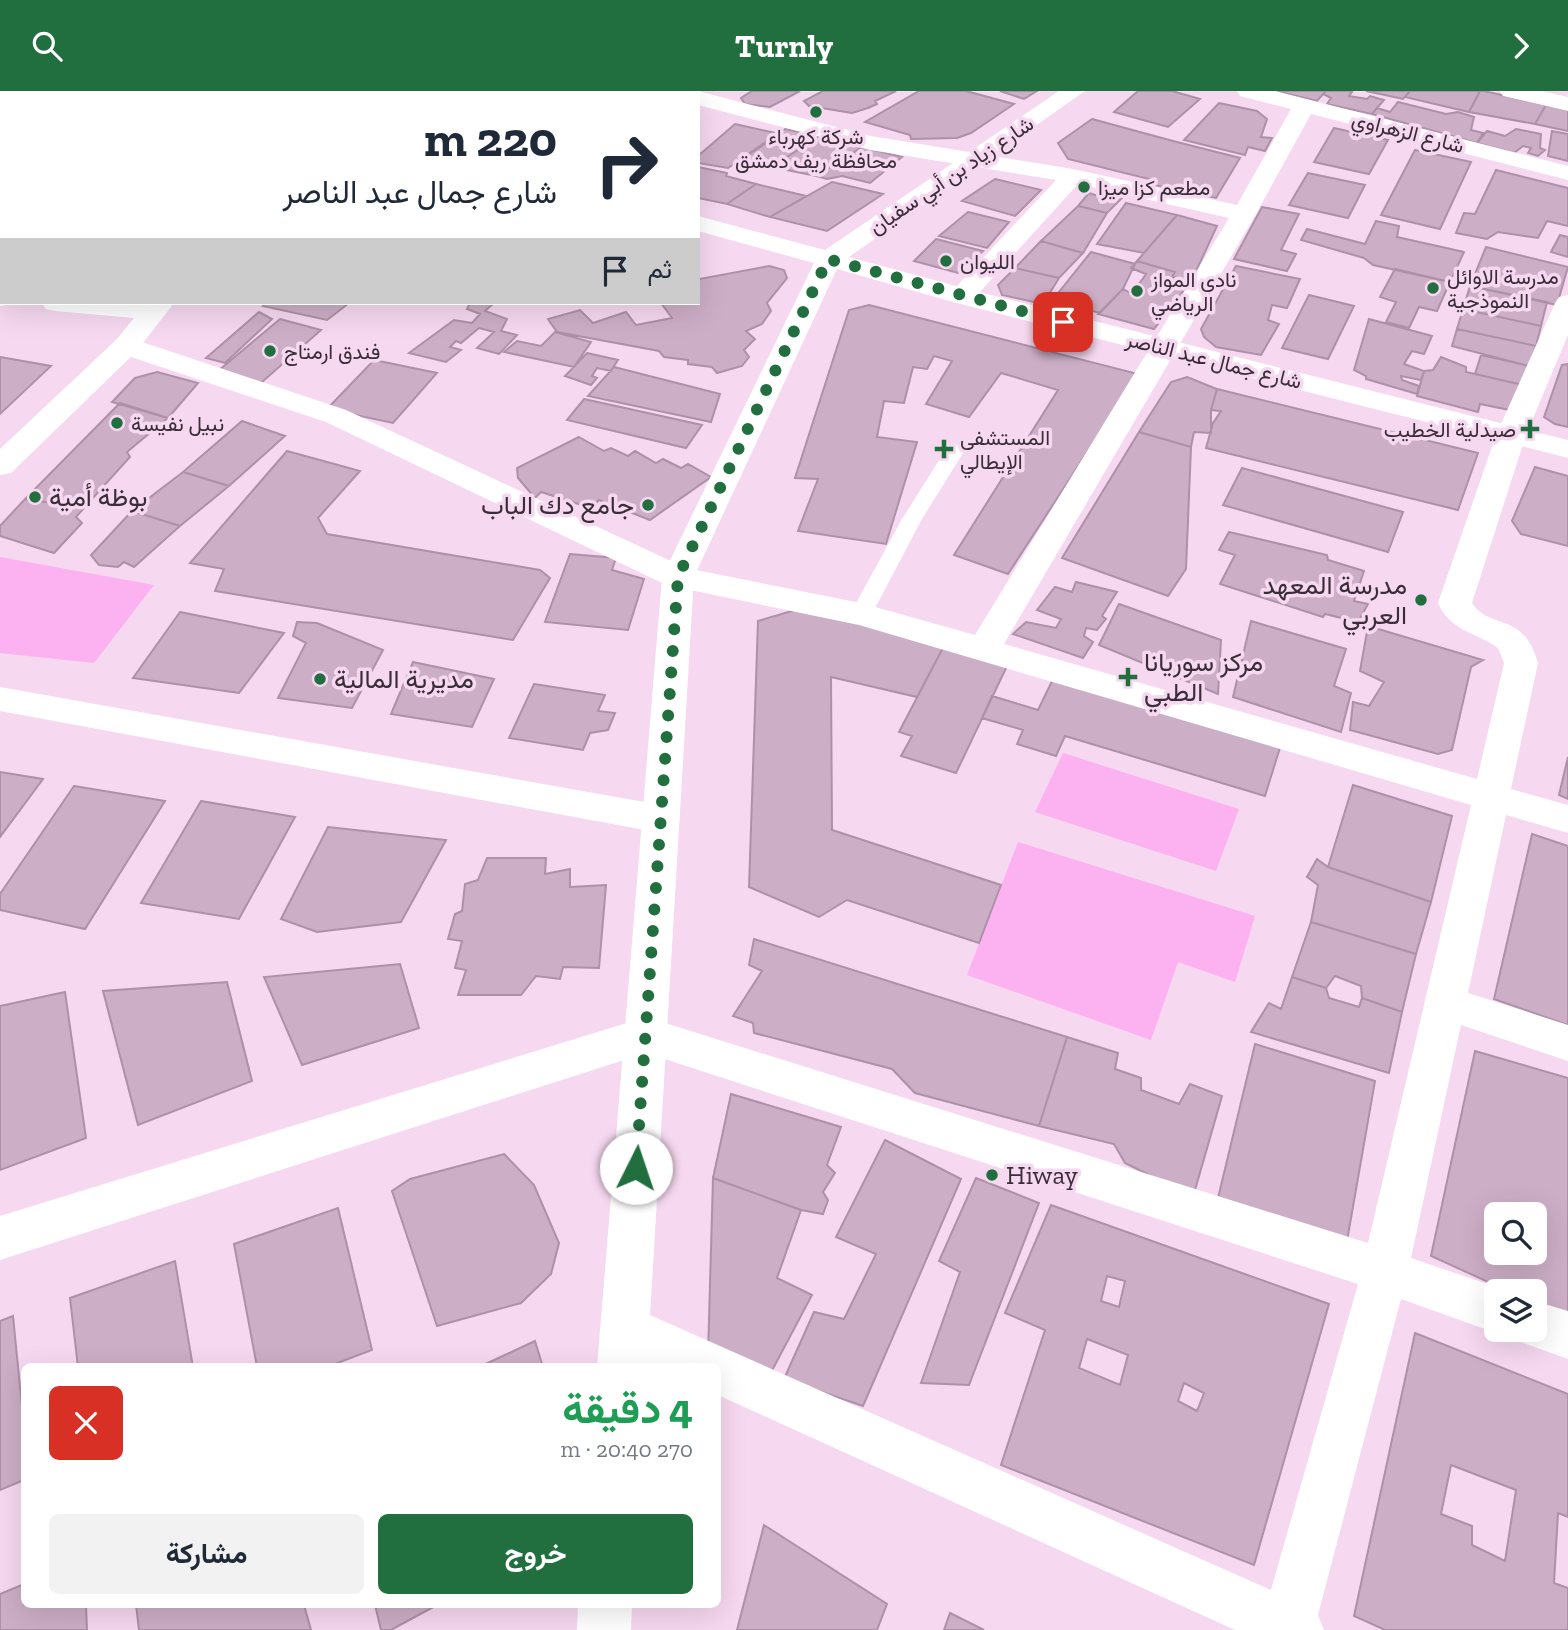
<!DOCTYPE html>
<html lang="ar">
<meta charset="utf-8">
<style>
body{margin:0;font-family:"Zilla Slab",Vazirmatn,serif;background:#f2f2f3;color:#1f2937;direction:rtl;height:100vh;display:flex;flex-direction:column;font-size:26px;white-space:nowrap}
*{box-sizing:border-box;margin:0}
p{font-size:23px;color:#747a83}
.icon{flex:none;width:38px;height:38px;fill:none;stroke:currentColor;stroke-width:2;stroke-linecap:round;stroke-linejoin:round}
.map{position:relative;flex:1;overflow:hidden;direction:ltr}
.panel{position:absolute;left:21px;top:1272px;width:700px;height:245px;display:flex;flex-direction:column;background:#fff;border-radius:10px;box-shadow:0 7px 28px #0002;direction:rtl}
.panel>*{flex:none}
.hud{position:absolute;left:0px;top:0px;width:700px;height:214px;box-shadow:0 7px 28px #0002;direction:rtl;background:#fff;color:#1f2937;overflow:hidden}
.fabs{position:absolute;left:1484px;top:1111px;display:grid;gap:14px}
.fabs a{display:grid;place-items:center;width:63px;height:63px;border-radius:10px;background:#fff;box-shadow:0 7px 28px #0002;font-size:35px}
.pin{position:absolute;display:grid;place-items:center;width:60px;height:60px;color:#fff;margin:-30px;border-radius:14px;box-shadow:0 4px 10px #0006}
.me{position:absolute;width:77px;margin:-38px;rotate:4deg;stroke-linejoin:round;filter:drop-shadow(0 0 5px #0008)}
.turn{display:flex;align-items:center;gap:24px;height:147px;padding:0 28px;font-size:32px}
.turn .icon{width:91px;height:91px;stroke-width:2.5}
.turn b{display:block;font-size:49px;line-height:60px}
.then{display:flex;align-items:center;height:66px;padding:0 28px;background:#0003;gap:14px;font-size:26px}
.round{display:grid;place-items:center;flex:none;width:74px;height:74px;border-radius:10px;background:#f2f2f3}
.overview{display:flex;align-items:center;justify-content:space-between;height:119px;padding:0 28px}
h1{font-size:42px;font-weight:700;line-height:52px;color:#1e9e55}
.cta{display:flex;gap:14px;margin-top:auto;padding:14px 28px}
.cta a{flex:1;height:80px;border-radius:10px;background:#216f3e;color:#fff;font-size:28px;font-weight:700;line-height:80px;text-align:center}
.cta a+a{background:#f2f2f3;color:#1f2937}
header{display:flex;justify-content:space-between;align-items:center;height:91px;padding:0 28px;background:#216f3e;color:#fff;font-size:32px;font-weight:700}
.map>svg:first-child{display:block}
.green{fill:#fcb1f1}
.building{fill:#ccaec6;stroke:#ae91a8;stroke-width:2;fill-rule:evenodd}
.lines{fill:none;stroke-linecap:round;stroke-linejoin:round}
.service{fill:#fff;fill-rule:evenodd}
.pedestrian{fill:#fff;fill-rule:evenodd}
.minor{fill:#fff;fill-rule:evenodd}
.tertiary{fill:#fff;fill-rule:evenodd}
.secondary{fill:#fff;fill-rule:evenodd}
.route{stroke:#216f3e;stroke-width:12;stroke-dasharray:0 21.6}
.poi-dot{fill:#216f3e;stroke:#f6d8f0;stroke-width:2.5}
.labels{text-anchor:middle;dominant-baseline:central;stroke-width:7;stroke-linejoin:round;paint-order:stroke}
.far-street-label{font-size:21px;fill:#392d37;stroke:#f6d8f0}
.far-poi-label{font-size:21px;fill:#392d37;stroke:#f6d8f0;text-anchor:start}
.poi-label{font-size:26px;fill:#392d37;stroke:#f6d8f0;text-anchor:start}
</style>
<header><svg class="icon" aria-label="forward" viewBox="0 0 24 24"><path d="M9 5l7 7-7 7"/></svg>Turnly<svg class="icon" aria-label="search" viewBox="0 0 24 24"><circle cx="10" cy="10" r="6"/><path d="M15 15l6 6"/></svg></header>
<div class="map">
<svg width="1568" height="1539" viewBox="0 0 1568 1539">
<rect width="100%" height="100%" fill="#f6d8f0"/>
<path class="green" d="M0 466 154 494 94 572 0 562Z
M1063 662 1239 718 1216 780 1035 721Z
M1018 751 1255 825 1235 891 1178 871 1151 949 967 884Z"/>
<path class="building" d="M752 0H800L770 16 745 13 741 7Z
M823 0H896L875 10 877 13 868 17 852 22 809 15 804 10Z
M919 0H966L1014 13 971 42 957 47 911 48 910 44 865 31Z
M1000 0H1037L1024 8Z
M1138 0H1172L1200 8 1168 36 1114 21Z
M1276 0H1326L1317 10Z
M1326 0H1348L1352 1 1349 5 1367 8 1370 5 1384 9 1372 23 1327 13 1331 7 1323 3Z
M1366 0H1410L1403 8Z
M1410 0H1480L1469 21 1405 6Z
M1480 0H1484L1546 14 1535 33 1469 21Z
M1398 11 1446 23 1458 21 1474 26 1471 39 1483 42 1477 52 1372 23 1377 17 1390 21Z
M1219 12 1257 20 1267 28 1261 46 1272 47 1265 60 1248 56 1245 64 1184 49Z
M1546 14 1568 19V40L1535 33Z
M1092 28 1173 50 1240 67 1216 107 1154 94 1153 89 1068 68 1058 52Z
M735 33 780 43 728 77 698 72V65Z
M1334 37 1388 49 1369 83 1314 71Z
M785 38 819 45 772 76 741 68Z
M1516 38 1541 43 1540 57 1545 59 1538 65 1528 62 1531 57 1523 55 1514 62 1477 52 1487 40 1505 45Z
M1552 40 1568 43V70L1548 65Z
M819 45 862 56 816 85 772 76Z
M862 56 902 66 870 92 842 85 827 88 816 85Z
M1415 59 1471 71 1440 138 1381 124Z
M698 76 727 82 726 85 756 93 727 113 698 107Z
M1496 79 1568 97V135L1547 130 1538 147 1498 141 1487 148 1456 142 1464 122 1475 123Z
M1308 82 1365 94 1348 127 1289 114Z
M995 88 1041 99 1015 125 962 110Z
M832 91 883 103 827 140 770 126Z
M756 93 806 105 770 126 727 113Z
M1089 102 1104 107 1109 103 1122 107 1107 122 1078 115Z
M1126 112 1177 124 1144 162 1097 153Z
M1078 115 1107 122 1083 162 1041 150Z
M1262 116 1299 123 1281 159 1296 163 1287 180 1234 168Z
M968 121 1009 131 987 157 939 145Z
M1177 124 1217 135 1192 189 1172 186 1175 181 1137 170Z
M1376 130 1399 135 1397 146 1464 161 1450 191 1373 174 1364 167 1301 149 1307 138 1365 153Z
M1560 144 1568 146V166L1551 161Z
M936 148 983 160 958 182 914 170Z
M1041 150 1083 162 1059 187 1015 177Z
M1486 156 1568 176 1557 214 1470 195Z
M1091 161 1135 173 1123 198 1100 222 1060 212 1055 206Z
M1137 170 1175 181 1172 186 1192 189 1154 238 1098 223 1123 198 1132 203 1146 183 1131 177Z
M769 175 784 179 787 187 767 212 771 220 762 233 746 240 755 248 744 259 749 266 742 275 717 282 712 276 688 273V269L664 266 659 260 557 241 548 228 580 219 593 232 626 221 636 234 672 227 661 212H698V185L700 188Z
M1236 175 1300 188 1287 217 1272 214 1268 229 1279 233 1261 264 1216 256 1204 246 1201 238Z
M1015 177 1059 187 1043 213 1002 204 998 194Z
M1395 178 1450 191 1437 220 1419 216 1409 237 1386 231 1396 211 1380 206Z
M1470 195 1547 211 1541 235 1463 218Z
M1309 204 1354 215 1328 268 1282 257Z
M267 212H349L327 229 263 215Z
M470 212H494L485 220 507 228 501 240 517 244 499 263 477 257 494 241 479 237 461 252 456 250 450 256 461 259 446 271 409 262 454 229 472 232 480 223 467 218Z
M869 214 1138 283 1008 483 954 464 1058 299 1001 282 969 326 926 313 952 270 934 265 927 278 913 276 904 312 884 310 877 346 917 351 886 453 798 440 818 388 795 387 849 219Z
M1463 218 1541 235 1536 255 1457 238Z
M259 221 272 228 225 272 206 267Z
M280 228 321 239 261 292 218 280Z
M1369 228 1432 245 1424 263 1412 260 1404 273 1424 280 1421 289 1401 285 1402 289 1419 295 1417 303 1366 288V285L1354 279Z
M1457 238 1536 255 1529 275 1452 255Z
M555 241 591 251 574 276 504 261 517 250 541 255Z
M587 262 618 269 611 280 597 277 592 285 597 287 591 294 565 285Z
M1481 264 1529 275 1523 294 1475 283Z
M0 266 51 275 0 323Z
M1441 266 1466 276V281L1523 294 1510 319 1480 313 1478 321 1417 305 1424 280 1433 279Z
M374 269 437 282 393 332 327 318Z
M1568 273V336L1555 333 1544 326 1562 274Z
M614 276 720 303 711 331 588 305Z
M157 281 198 292 168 327 112 311 135 287Z
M1187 286 1217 298 1211 319V342L1194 341 1191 356 1139 341 1171 291Z
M1217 298 1478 362 1458 419 1206 357 1213 332 1221 320 1211 319Z
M584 308 702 334 686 357 567 329Z
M120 312 168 327 127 361 130 366 84 417 25 408Z
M242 330 285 345 229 395 183 381Z
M1139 341 1191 356 1186 478 1168 505 1062 467Z
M579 346 604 360 611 357 628 365 635 360 656 372 663 368 681 377 688 373 711 386 650 429 599 409 591 417 541 401 535 407 518 387 517 377Z
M287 360 360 380 318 427 327 443 540 479 550 487 513 549 215 500 224 478 190 472Z
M1535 376 1568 385V455L1521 443 1512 430Z
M1242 377 1403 421 1388 461 1223 414Z
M183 381 229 395 180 435 132 420Z
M25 408 84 417 76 426 82 432 54 462 0 445V435Z
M132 420 180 435 134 476 124 471 118 476 99 474 91 464Z
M1229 441 1327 464 1328 469 1364 480 1354 510 1368 513 1358 531 1325 523 1323 526 1220 493 1235 464 1219 459Z
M570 463 616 467 612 479 644 488 628 539 545 531Z
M1076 491 1117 501 1102 525 1106 528 1097 539 1086 537 1084 545 1093 551 1083 567 1013 543 1026 531 1056 537 1061 528 1037 519 1055 496 1072 501Z
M1119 513 1221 549 1218 603 1099 554Z
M812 514 945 553 917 606 831 586 832 739 1001 794 979 852 847 809 819 826 749 796 758 530Z
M180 521 284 542 239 602 133 587Z
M1251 530 1346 558 1334 595 1351 602 1341 641 1233 606Z
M297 531 317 532 383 559 352 617 278 607 306 552 293 545Z
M1368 535 1483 569 1471 576 1452 659 1438 663 1350 639 1353 611 1369 615 1384 591 1360 580Z
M945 553 1009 571 956 682 901 665 912 645 899 641Z
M413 571 494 588 472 636 391 623Z
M1056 582 1283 647 1265 705 1065 645 1056 665 1017 653 1023 639 982 627 992 605 1038 619Z
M534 593 605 604 598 620 615 622 608 639 590 642 583 659 509 647Z
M1568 666V708L1559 704Z
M0 681 43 688 0 746Z
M1353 694 1452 725 1431 811 1328 776Z
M74 695 165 710 85 838 0 819V803Z
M201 710 295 726 239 828 141 812Z
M328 736 446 749 401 831 317 841 281 828Z
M1532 743 1568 755V934L1494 908Z
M487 767H546L545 783 570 778V796L606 794 599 877 563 876 560 888 536 885 521 904H458L466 879 455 877 462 850 448 848 455 823 462 820 465 793 478 789Z
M1317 768 1328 776 1431 811 1416 863 1311 831 1318 794 1307 786Z
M1311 831 1416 863 1402 921 1362 907 1361 895 1335 885 1326 897 1292 886Z
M754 848 1067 946 1039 1035 915 1002 892 978 754 942 753 932 733 925 762 880 749 874Z
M400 873 419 937 302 974 264 886Z
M1292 886 1326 897 1329 907 1359 916 1362 907 1402 921 1389 982 1251 941 1269 912 1281 918Z
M227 891 252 990 138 1034 103 900Z
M65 901 86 1047 0 1079V915Z
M1067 946 1118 962 1115 978 1141 987V999L1179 1013 1190 993 1222 1005 1193 1106 1125 1072 1114 1053 1039 1035Z
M1255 953 1375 990 1347 1150 1218 1107Z
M1475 960 1568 987V1228L1535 1213V1200H1508L1431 1165ZM1496 1124H1535V1162H1496Z
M731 1003 841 1036 827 1074 835 1082 823 1101 828 1109 823 1123 801 1119 713 1087Z
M885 1049 961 1088 863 1315 784 1288 814 1221 844 1228 876 1163 836 1146Z
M504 1063 534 1094 559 1152 551 1183 521 1212 437 1235 392 1100 410 1088Z
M713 1087 801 1119 777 1187 812 1204 767 1289 708 1264Z
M976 1087 1039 1112 969 1294 921 1292 960 1181 939 1170Z
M1051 1114 1329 1213 1254 1474 1001 1374 1045 1239 1005 1222ZM1107 1185 1125 1190 1119 1216 1101 1210ZM1087 1248 1128 1264 1120 1294 1079 1277ZM1184 1292 1204 1302 1197 1320 1178 1310Z
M338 1117 372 1259 327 1276H257L234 1153Z
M175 1170 193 1276H78L70 1207Z
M13 1225 24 1336V1389L0 1399V1230Z
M1415 1242 1568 1303V1426L1558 1422 1554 1492 1568 1497V1539H1385L1354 1525ZM1451 1374 1516 1399 1505 1470 1472 1454V1435L1441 1423Z
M535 1250 543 1276H479Z
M764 1434 887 1513 877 1539H737Z
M24 1493V1514H86L87 1539H0V1503Z
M136 1514H304L311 1539H139Z
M375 1514H437L391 1539H381Z
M950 1522 984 1539H944Z"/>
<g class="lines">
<path class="service" d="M955 353 965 359 922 428 872 523 868 528H854L850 523 902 428 948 355Z"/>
<path class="pedestrian" d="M0 1 7 2H2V13Z"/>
<path class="minor" d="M698 0 871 45 1073 78 1237 114 1291 18 1240 5 1237 0H1275L1568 75V89L1311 23 1256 123 1004 553 1477 688 1504 572 1498 557C1475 541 1450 540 1438 512L1496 344 1555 212 1559 206 1568 204V244L1526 344 1472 512C1490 540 1523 519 1538 572L1511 698 1568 714V742L1506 724 1468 902 1568 934V970L1461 934 1411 1167 1508 1200H1496V1239H1504L1496 1242 1401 1208 1318 1524 1324 1539H1235L718 1304V1276H655L608 1254 601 1237 608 1220 625 1213 1271 1499 1358 1193 646 962 0 1169V1125L646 926 1368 1152 1471 714 859 534 666 494 326 331 116 261 112 255 116 249 126 247 136 249 346 319 686 477 861 512 975 544 1229 127 1078 93 971 211 962 213 953 211 949 205 953 199 1056 89 870 59 698 14V2H692Z
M1500 0H1541L1568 6V20L1503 5Z
M1 29 2 43 0 44V29Z
M0 596 661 714 674 718 680 728 674 738 661 742 0 620Z
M1535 1210 1568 1220V1268L1518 1250 1513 1239H1535Z"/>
<path class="tertiary" d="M229 0H254L255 2H230Z
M314 0H340L341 2H315Z
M1059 0H1085L849 166 971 199 1568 349V367L953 211 837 178 694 486 647 1276H597L662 486 814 172 698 140V125L825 159Z
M578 1514H632L631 1539H577Z"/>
<path class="secondary" d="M350 0H373L349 2Z
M0 199 2 212 11 213 0 215Z
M42 212H174L136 261 11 382 0 384V358L116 249 134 227 55 220 46 218Z"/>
</g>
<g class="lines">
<path class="route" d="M636 1077 678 486 828 168 1063 231"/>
</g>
<g class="poi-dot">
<circle cx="816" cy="21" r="7"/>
<circle cx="1084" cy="96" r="7"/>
<circle cx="946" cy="170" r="7"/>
<circle cx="1433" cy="197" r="7"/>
<circle cx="1137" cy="200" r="7"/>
<circle cx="270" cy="260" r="7"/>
<circle cx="117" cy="332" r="7"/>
<path d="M1526.5 327.5h7v7h7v7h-7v7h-7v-7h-7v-7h7z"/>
<path d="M940.5 347.5h7v7h7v7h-7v7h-7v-7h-7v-7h7z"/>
<circle cx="35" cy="406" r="7"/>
<circle cx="648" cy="414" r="7"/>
<circle cx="1421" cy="509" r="7"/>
<path d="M1124.5 575.5h7v7h7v7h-7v7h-7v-7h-7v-7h7z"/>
<circle cx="320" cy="588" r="7"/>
<circle cx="992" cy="1084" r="7"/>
</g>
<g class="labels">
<g class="far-street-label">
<text transform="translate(1408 41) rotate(14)">شارع الزهراوي</text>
<text transform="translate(951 84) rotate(-34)">شارع زياد بن أبي سفيان</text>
<text transform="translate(1214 269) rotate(14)">شارع جمال عبد الناصر</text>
</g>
<g class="far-poi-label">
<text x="816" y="45" text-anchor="middle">شركة كهرباء<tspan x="816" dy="24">محافظة ريف دمشق</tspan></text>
<text x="1098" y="96">مطعم كزا ميزا</text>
<text x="960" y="170">الليوان</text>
<text x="1447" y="185">مدرسة الاوائل<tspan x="1447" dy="24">النموذجية</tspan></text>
<text x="1151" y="188">نادي المواز<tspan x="1151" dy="24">الرياضي</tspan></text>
<text x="284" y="260">فندق ارمتاج</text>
<text x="131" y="332">نبيل نفيسة</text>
<text x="1516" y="338" text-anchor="end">صيدلية الخطيب</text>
<text x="960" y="346">المستشفى<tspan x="960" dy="24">الإيطالي</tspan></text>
</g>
<g class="poi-label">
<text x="49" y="406">بوظة أمية</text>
<text x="634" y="414" text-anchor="end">جامع دك الباب</text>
<text x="1407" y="494" text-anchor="end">مدرسة المعهد<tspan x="1407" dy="30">العربي</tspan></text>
<text x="1144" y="571">مركز سوريانا<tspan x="1144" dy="30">الطبي</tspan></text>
<text x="334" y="588">مديرية المالية</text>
<text x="1006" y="1084">Hiway</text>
</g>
</g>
</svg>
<div class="fabs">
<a><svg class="icon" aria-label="search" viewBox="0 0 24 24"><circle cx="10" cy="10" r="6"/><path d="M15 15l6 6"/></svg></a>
<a><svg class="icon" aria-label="layers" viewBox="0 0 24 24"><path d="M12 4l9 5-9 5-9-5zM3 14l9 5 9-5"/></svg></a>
</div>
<div class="pin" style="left:1063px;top:231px;background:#d93025"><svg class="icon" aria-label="arrive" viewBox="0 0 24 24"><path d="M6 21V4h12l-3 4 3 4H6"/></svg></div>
<svg class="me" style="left:636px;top:1077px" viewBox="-20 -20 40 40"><circle r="19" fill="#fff"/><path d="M0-13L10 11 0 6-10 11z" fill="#216f3e"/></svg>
<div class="hud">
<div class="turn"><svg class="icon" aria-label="right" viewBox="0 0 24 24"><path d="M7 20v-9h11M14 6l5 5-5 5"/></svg><div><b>220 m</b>شارع جمال عبد الناصر</div></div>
<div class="then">ثم<svg class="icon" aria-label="arrive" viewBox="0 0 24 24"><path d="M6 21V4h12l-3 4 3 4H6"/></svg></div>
</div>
<section class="panel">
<div class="overview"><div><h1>4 دقيقة</h1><p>270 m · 20:40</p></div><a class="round" style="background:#d93025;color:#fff"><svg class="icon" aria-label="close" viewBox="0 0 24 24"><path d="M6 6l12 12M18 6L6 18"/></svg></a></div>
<div class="cta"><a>خروج</a><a>مشاركة</a></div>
</section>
</div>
